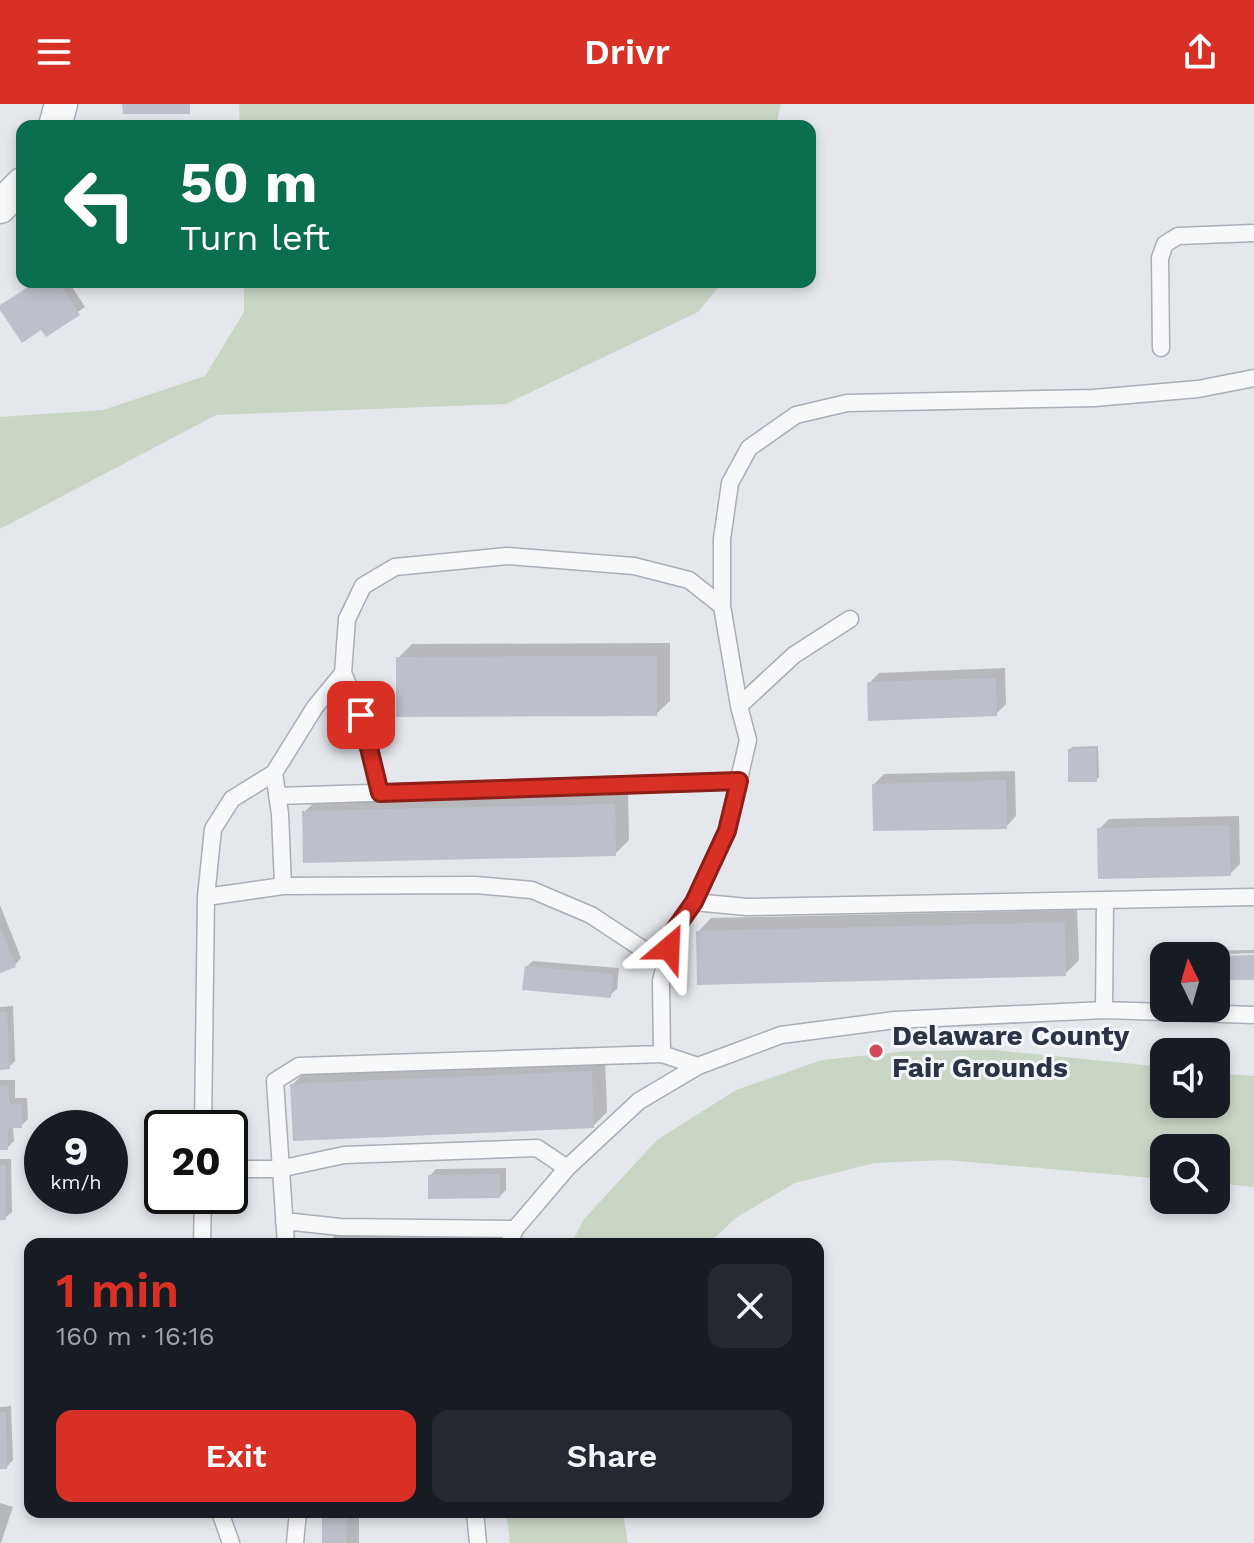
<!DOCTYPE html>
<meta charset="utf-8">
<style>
body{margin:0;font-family:"Work Sans",sans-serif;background:#242831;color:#f1f3f6;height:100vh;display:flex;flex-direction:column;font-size:30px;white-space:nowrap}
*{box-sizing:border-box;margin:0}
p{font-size:26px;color:#9ea1a6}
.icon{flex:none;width:44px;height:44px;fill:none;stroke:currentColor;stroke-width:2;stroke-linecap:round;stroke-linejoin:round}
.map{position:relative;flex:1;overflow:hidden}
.details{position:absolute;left:24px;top:1134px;width:800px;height:280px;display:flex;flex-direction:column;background:#171b24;border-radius:16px;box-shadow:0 4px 12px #0003}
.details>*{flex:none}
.top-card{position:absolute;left:16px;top:16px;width:800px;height:168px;border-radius:16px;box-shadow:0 4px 12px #0003;background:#0b6e4f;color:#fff;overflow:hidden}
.needle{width:52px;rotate:355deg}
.buttons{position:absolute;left:1150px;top:838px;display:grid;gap:16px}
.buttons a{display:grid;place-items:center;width:80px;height:80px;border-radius:16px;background:#171b24;box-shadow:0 4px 12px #0003;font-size:40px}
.speed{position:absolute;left:24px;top:1006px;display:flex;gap:16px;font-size:40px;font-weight:700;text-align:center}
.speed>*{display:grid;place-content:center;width:104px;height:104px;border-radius:50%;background:#171b24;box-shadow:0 4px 12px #0003;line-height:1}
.speed small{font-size:20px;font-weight:400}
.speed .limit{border:4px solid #111;border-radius:12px;background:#fff;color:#111}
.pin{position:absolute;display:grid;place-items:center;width:68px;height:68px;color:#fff;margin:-34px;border-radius:16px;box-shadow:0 4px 12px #0006}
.me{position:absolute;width:88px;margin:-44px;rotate:26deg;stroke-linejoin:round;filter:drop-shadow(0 0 6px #0008)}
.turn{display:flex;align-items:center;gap:28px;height:168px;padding:0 32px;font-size:36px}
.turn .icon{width:104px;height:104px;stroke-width:2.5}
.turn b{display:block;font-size:56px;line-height:68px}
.round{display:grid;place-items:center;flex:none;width:84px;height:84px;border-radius:16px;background:#242831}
.headline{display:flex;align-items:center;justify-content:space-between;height:136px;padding:0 32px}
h1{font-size:48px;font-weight:600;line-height:60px;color:#d93025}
.action{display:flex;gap:16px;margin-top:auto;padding:16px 32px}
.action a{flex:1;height:92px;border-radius:16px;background:#d93025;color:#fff;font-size:32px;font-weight:600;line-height:92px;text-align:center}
.action a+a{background:#242831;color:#f1f3f6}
header{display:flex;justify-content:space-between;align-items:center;height:104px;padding:0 32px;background:#d93025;color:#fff;font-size:36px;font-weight:600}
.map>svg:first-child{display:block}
.green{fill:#c9d6c5}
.shadow{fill:#0003}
.building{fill:#bbc0ca}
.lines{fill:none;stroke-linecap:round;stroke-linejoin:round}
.service-casing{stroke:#a9aeb7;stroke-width:19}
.minor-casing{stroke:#a9aeb7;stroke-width:35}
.service{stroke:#f7f8fa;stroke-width:16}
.minor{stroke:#f7f8fa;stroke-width:32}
.route-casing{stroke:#8d1f18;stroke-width:20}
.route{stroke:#d93025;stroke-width:14}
.poi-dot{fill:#d1495b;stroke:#f4f6f9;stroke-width:3}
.labels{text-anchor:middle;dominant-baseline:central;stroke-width:6;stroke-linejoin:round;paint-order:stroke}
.poi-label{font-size:28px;font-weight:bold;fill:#2b3445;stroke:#f4f6f9;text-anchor:start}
</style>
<header><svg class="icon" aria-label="menu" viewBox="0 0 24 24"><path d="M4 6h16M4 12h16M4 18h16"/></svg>Drivr<svg class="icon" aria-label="share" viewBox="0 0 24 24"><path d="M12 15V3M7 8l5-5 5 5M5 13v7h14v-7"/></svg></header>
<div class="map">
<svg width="1254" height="1439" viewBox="0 0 1254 1439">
<rect width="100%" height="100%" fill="#e4e7ec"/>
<path class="green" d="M239 0H781L776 22H240Z
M244 178H723L698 208 506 300 216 311 0 425V313L103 306 205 272 244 208Z
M994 946 1164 963V1000H1216V969L1254 972V1083L1216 1079V1044H1164V1075L946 1056 874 1059 795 1079 737 1113 708 1140H571L584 1115 657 1036 736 986 822 956 907 947Z
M506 1408H623L628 1439H510Z"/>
<path class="shadow" d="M35 178H69L85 203 46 230 42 223 0 203Z
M670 539V597L656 610 398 554 412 540Z
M1005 564 1006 600 996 610 869 579 879 569Z
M1098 642 1099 673 1096 676 1070 646 1072 643Z
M1015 667 1016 712 1006 723 874 680 884 670Z
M628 688 629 736 615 750 304 708 318 695Z
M1239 712 1240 760 1230 770 1099 725 1109 715Z
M0 801 21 854 15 861 0 867Z
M1077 806 1079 856 1065 870 698 828 711 814Z
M1254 846V849L1176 852 1181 847Z
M533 857 619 864 617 885 610 891 526 863Z
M13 902 15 957 9 963 0 964V903Z
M605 954 607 1008 593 1022 292 981 306 967Z
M0 976H15V994H27L28 1015 21 1022H13L14 1037 7 1044H0Z
M0 1055H11L12 1108 5 1114H0Z
M506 1064V1086L500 1092 430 1072 436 1065Z
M467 1127V1140H327L337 1129Z
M11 1302 13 1356 7 1363H0V1303Z
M0 1399 13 1403 1 1439H0Z
M324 1408H359V1439H324Z"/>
<path class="building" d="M122 0H190V10H123Z
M36 178H59L80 211 46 233 41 226 22 239 0 206V201Z
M657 552V612L396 613V553Z
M996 574 997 612 868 617 867 578Z
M1096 644 1097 678H1068V645Z
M1006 676 1007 725 873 727 872 680Z
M615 700 616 752 303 759 302 707Z
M1229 721 1231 772 1098 775 1097 724Z
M1065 818 1066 872 697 881 696 827Z
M0 822 16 863 0 869Z
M1254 851V876H1216V852Z
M525 862 613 870 611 894 522 886Z
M0 908H7L10 965 0 966Z
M592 967 594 1024 293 1037 290 980Z
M9 981 10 1000 22 999V1024H8V1046H0V982Z
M0 1061H6V1116H0Z
M500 1070V1094L428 1095V1071Z
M458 1136V1140H404V1137Z
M0 1308H6L7 1365H0Z
M322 1408H347L346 1439H322Z"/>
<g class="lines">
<g class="service-casing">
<path id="service" d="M1161 244 1160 154 1165 140 1178 132 1254 129
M722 502V435L730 379 749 344 796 311 847 299 1094 294 1198 285 1254 274
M343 569 361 611 380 689
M739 602 794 551 850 515
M277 692 739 677
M283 782 280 710 274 669 315 603 343 569 347 515 363 482 395 463 507 452 634 462 689 476 722 502 739 602 748 636 727 727 694 798 673 828 661 877 662 950
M206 793 283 782 475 781 532 786 591 811 665 860
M694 798 747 803 1254 793
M1104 906 1105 797
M203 1024 206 793 213 725 232 695 274 669
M230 1065H279L344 1051 537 1044 567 1064
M284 1117 340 1123 515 1125
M202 1140 203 1092
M286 1140 275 977 299 962 662 950 698 962
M509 1140 515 1125 567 1064 639 997 698 962 781 931 895 916 1104 906 1254 911
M220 1408 231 1439
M475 1408 478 1439
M295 1439 298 1408"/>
</g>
<g class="minor-casing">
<path id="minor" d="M55 22 61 0
M0 103 22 80"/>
</g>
<use href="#service" class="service"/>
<use href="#minor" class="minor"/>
</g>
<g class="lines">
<g class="route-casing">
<path id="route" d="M361 611 380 689 739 677 727 727 694 798 673 828 669 844"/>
</g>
<use href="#route" class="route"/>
</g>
<circle class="poi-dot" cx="876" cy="947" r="8"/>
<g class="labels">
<g class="poi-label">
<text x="892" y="931">Delaware County<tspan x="892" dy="32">Fair Grounds</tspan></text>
</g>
</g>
</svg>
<div class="buttons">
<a><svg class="needle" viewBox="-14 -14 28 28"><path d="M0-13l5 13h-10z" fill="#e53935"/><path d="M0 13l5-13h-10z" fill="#9ea1a6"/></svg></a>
<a><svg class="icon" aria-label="sound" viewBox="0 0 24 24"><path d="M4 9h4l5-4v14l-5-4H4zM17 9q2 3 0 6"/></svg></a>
<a><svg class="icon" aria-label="search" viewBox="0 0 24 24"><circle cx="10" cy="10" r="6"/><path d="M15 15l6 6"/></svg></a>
</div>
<div class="speed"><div>9<small>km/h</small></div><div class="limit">20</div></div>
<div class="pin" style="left:361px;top:611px;background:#d93025"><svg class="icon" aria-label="arrive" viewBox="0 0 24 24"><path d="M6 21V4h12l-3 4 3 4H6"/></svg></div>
<svg class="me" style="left:669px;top:844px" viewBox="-20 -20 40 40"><path d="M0-17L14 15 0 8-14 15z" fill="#d93025" stroke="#fff" stroke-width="4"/></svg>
<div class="top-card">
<div class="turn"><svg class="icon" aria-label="left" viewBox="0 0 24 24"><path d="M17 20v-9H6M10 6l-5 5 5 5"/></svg><div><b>50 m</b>Turn left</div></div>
</div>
<section class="details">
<div class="headline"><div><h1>1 min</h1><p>160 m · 16:16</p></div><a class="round"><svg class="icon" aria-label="close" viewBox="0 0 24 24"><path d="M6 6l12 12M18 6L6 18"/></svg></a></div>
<div class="action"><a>Exit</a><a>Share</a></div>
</section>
</div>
